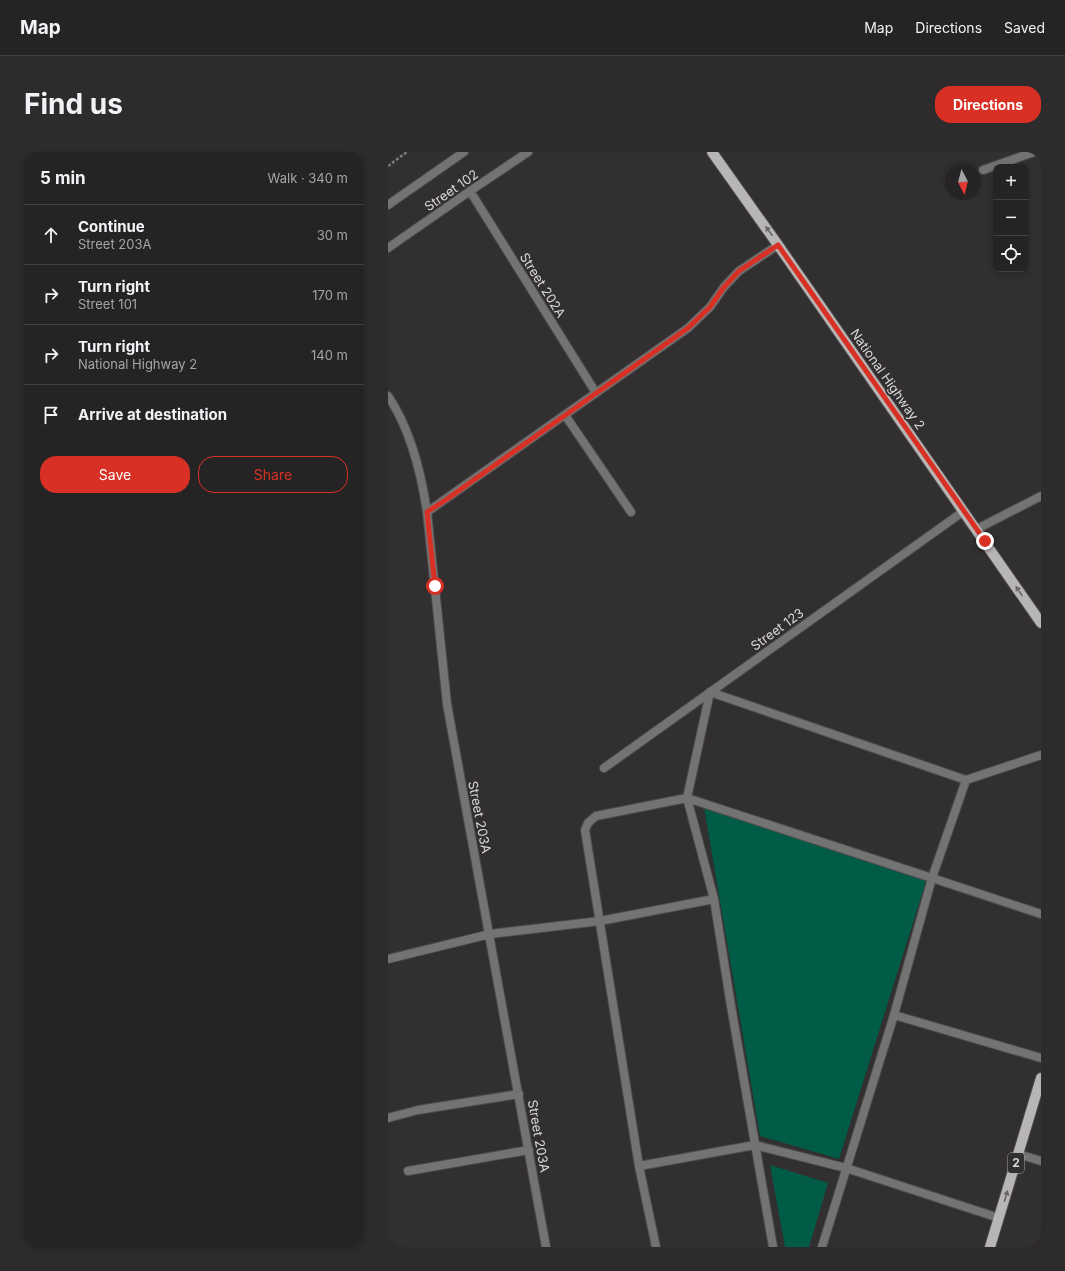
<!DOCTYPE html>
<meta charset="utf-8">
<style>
:root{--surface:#262324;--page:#2e2b2c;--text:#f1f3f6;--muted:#a4a4a6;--line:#424041;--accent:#d93025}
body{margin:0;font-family:Inter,sans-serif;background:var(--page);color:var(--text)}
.controls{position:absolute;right:12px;top:12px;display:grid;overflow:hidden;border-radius:8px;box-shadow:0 2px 6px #0003}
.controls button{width:36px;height:36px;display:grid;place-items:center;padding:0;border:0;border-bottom:1px solid var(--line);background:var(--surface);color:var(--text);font:20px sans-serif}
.compass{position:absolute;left:557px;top:12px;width:36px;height:36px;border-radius:50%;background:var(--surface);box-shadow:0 2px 6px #0003;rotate:173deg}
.stop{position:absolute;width:12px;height:12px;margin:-9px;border:3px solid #d93025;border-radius:50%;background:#fff}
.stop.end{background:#d93025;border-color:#fff;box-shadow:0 1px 4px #0008}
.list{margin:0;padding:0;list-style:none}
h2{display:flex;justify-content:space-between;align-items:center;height:52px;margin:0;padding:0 16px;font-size:17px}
h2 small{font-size:13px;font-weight:400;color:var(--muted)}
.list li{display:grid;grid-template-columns:26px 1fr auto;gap:12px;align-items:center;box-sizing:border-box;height:60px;padding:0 16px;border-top:1px solid var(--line)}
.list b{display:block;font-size:15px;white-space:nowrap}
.list p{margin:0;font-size:13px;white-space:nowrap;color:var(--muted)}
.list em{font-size:13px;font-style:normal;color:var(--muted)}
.actions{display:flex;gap:8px;padding:12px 16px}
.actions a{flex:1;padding:9px 0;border:1px solid var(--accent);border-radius:16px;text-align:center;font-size:14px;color:var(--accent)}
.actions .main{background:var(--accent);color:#fff}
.icon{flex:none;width:22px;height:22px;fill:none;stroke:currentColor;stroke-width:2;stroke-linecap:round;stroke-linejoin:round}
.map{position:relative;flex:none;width:653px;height:1095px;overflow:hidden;border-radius:16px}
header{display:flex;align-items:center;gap:24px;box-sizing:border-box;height:56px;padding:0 20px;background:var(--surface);border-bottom:1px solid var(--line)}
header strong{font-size:19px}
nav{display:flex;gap:22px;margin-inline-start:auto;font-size:14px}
.intro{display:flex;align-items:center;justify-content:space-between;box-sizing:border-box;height:96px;padding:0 24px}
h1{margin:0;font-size:28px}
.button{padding:10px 18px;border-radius:16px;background:var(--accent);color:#fff;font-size:14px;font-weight:700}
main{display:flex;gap:24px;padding:0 24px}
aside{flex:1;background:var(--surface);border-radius:16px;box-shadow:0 2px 6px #0003}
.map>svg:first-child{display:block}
</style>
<header>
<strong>Map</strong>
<nav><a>Map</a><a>Directions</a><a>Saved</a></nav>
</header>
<div class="intro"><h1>Find us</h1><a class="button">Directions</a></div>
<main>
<aside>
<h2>5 min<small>Walk · 340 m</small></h2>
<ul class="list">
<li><svg class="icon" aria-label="ahead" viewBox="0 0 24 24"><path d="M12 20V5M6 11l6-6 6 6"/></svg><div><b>Continue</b><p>Street 203A</p></div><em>30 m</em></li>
<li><svg class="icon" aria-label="right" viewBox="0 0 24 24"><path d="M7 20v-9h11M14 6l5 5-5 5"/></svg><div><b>Turn right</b><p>Street 101</p></div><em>170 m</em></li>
<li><svg class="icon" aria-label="right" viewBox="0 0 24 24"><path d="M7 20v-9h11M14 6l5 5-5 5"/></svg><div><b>Turn right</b><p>National Highway 2</p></div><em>140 m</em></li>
<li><svg class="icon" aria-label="arrive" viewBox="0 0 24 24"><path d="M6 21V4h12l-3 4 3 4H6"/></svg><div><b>Arrive at destination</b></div></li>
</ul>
<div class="actions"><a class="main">Save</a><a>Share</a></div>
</aside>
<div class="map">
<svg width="653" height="1095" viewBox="0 0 653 1095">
<rect width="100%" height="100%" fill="#322f30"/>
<!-- building -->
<path fill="#005c46" d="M316,655L539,726L451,1007L372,984Z
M382,1013L440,1031L421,1095H397Z"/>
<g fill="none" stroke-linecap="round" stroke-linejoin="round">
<defs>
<path id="service" d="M595,18L646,0
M0,53L76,0
M177,263L243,360
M322,540L299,646L326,747L343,854L385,1095
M299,646L544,726L506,863L434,1095
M102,782L212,769L326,747
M20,1019L141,998"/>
<path id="minor" d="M82,39L208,241
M0,96L82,39L140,0
M0,244C23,278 33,320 39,360L59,552L158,1095
M39,360L300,176L322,155L336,135L351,119L390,93
M589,377L653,344
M322,540L578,628L653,603
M216,616L576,359
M578,628L544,726L653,762
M0,807L102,782
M506,863L653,906
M0,966L30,958L131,942
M630,1002L653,1009
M251,1014L367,993L458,1016L611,1066
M268,1095L251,1014L197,678L200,671L208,664L299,646"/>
<path id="primary" d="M324,0L390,93L653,471
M602,1095L653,926"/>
</defs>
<!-- service casing -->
<use href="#service" stroke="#4d4a4b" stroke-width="10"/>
<!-- minor casing -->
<use href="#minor" stroke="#4d4a4b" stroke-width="10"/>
<!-- primary casing -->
<use href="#primary" stroke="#4d4a4b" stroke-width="12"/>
<!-- path -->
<path stroke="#7f7d7d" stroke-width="2.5" stroke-dasharray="3 2" stroke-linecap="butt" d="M0,14L19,0"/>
<!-- service -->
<use href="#service" stroke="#747373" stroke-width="8"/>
<!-- minor -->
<use href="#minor" stroke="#747373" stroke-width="8"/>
<!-- primary -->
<use href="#primary" stroke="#b8b5b5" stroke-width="10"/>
</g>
<!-- one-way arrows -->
<defs><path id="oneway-solid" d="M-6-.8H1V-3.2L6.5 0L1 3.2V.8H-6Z"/></defs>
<g fill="#686565">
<use href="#oneway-solid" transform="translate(381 79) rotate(-126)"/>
<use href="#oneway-solid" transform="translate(631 439) rotate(-124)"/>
<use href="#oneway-solid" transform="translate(618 1044) rotate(-73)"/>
</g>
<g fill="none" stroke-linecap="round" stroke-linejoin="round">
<!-- route -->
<path stroke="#d93025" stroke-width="5" d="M47,434L39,360L59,347L300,176L322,155L336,135L351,119L390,93L597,389"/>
</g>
<g text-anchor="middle" stroke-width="4" stroke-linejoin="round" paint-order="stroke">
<!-- shield labels -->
<rect fill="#322f30" stroke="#a8a5a6" stroke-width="1" x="620" y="1001" width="16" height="20" rx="3"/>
<g font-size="12" font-weight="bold" fill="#dad8d8">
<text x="628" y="1015">2</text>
</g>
<!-- street labels -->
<g font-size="13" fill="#dad8d8" stroke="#322f30">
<text transform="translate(63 38) rotate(-35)" y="5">Street 102</text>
<text transform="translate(155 133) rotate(58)" y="5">Street 202A</text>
<text transform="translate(500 227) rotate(55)" y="5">National Highway 2</text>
<text transform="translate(389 477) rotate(-36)" y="5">Street 123</text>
<text transform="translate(92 665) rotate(79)" y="5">Street 203A</text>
<text transform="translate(151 984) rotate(80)" y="5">Street 203A</text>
</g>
</g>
</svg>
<div class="controls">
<button>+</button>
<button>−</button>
<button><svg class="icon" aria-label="locate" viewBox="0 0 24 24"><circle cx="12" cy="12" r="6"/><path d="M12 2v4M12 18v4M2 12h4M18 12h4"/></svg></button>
</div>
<svg class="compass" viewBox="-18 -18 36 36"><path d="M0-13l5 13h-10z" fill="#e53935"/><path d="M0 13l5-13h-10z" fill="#a4a4a6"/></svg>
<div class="stop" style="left:47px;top:434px"></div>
<div class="stop end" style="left:597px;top:389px"></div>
</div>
</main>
